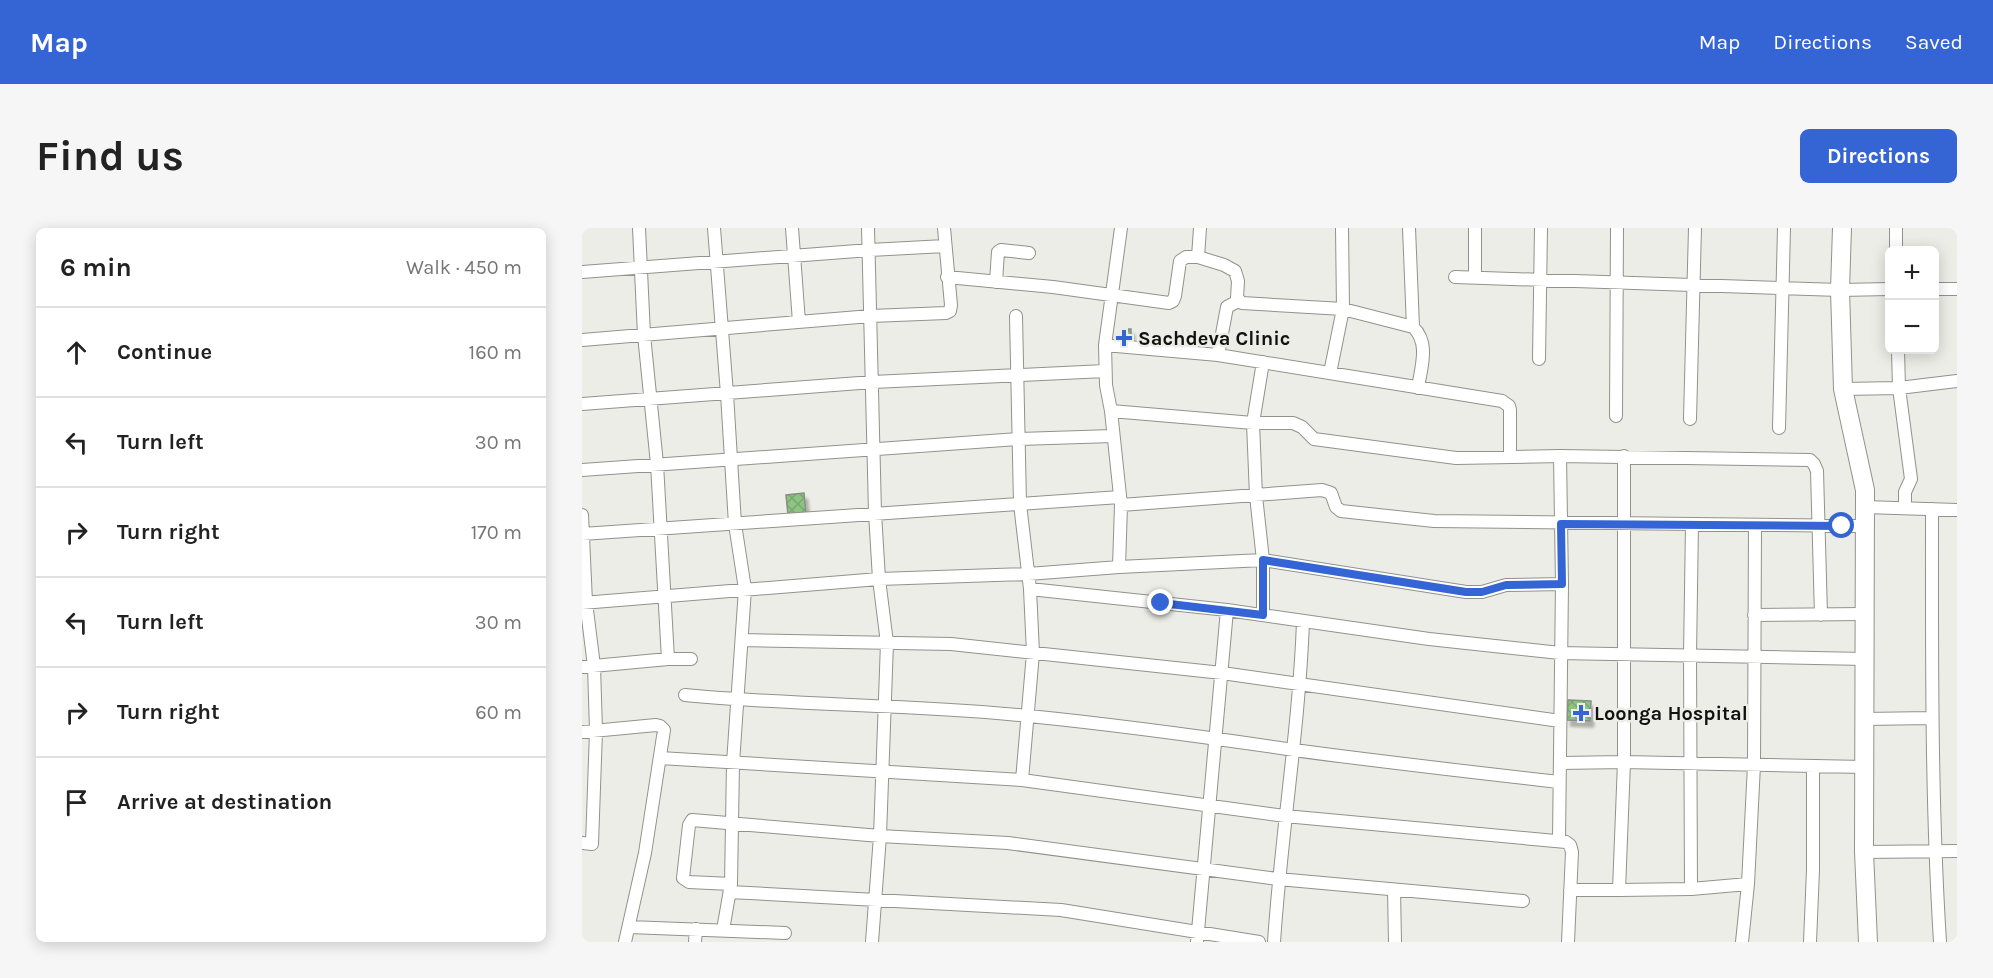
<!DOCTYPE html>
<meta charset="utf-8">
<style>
:root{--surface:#fff;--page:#f6f6f6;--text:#222;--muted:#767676;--line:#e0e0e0;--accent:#3564d4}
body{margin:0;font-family:Karla,sans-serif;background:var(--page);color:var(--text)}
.controls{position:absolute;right:18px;top:18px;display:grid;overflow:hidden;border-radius:9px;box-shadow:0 3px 15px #0003}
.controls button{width:54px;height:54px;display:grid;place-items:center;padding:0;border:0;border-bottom:2px solid var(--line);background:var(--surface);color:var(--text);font:30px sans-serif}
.stop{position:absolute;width:18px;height:18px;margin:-14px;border:4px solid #3564d4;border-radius:50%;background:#fff}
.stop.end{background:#3564d4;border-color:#fff;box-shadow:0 2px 6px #0008}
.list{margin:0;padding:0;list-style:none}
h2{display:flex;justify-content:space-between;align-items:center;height:78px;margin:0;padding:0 24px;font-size:26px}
h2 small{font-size:20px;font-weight:400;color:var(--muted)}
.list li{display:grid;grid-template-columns:39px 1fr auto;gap:18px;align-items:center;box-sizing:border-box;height:90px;padding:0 24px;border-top:2px solid var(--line)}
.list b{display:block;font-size:22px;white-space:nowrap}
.list em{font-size:20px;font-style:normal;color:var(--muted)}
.icon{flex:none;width:33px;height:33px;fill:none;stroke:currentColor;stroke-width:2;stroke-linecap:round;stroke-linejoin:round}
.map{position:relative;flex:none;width:1375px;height:714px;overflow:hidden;border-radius:9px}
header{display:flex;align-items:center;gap:36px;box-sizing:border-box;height:84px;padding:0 30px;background:var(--accent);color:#fff}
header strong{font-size:28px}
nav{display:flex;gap:33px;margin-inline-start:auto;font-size:21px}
.intro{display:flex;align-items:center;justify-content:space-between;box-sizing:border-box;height:144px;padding:0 36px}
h1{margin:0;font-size:42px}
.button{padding:15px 27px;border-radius:9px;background:var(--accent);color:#fff;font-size:21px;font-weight:700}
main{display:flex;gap:36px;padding:0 36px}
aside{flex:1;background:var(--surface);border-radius:9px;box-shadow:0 3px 15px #0003}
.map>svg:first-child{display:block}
</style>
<header>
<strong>Map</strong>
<nav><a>Map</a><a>Directions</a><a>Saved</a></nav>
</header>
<div class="intro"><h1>Find us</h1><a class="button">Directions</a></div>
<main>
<aside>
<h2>6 min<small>Walk · 450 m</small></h2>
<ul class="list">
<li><svg class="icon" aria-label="ahead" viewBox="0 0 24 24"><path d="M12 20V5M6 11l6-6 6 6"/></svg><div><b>Continue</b></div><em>160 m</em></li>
<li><svg class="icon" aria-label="left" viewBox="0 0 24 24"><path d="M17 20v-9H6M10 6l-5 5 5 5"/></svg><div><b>Turn left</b></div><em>30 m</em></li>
<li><svg class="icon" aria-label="right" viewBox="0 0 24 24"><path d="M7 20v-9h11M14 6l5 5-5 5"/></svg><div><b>Turn right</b></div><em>170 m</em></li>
<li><svg class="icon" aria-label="left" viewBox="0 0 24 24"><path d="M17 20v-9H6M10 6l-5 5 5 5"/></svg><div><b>Turn left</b></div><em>30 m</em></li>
<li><svg class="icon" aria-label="right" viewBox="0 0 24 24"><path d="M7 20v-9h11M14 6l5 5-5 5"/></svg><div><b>Turn right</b></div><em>60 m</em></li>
<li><svg class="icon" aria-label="arrive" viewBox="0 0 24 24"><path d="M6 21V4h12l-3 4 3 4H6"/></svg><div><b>Arrive at destination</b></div></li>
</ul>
</aside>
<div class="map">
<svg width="1375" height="714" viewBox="0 0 1375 714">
<defs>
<pattern id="building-cross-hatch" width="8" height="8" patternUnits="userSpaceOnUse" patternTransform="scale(1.5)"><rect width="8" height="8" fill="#8cc582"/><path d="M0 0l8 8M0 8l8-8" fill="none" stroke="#78a86f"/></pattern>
<filter id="shadow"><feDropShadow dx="3.5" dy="6" stdDeviation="1.5" flood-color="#0004"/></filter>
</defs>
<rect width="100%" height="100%" fill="#ecede6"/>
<!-- building -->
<path fill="url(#building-cross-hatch)" stroke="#898d88" stroke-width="1.5" filter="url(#shadow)" d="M539,101H549V116H539Z
M222,265L224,285L206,287L204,267Z
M986,472L1009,473L1008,493L985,492Z"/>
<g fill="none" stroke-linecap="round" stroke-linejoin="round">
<defs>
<path id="minor" d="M57,0L62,107L75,236L86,431
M132,0L145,166L153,296L163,361L151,535L149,656L141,702
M210,0L217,94
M286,0L293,285L297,351L305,415L298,608L290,714
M618,0L616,29L642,37L653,43L656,53L655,70L660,75L761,81L831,99
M827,0L831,99C848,115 839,139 836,160
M1314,22V0
M0,44L288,22L363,18
M365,49L471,59L587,75L591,73L593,68L598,33L604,29H616
M873,49L1258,62L1308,61
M893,49V0
M414,54L416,24L419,22L447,25
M1352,61H1375
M0,112L289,88L364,85L368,83L369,77L362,0
M523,117L636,127L920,173L927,178L928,182V228
M1316,122L1317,160L1329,251L1323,264V280
M636,127L645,79L656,73
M957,131L959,0
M748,145L761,81L760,0
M1261,161L1317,160L1375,153
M0,176L291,154L523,143
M529,183L671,195H711L720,199L732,211L874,230L978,228L1228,232L1232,236L1235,243L1239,387
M1034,188L1035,0
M1108,191L1113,0
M1197,200L1202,0
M1042,228V534L1037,662L1109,661L1166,656
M0,242L437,211L531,208
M539,277L740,262L749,265L754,279L759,283L852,293L1284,298
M1283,279L1375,282
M1350,281C1350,426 1349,570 1358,714
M0,287L4,374L12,438L14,503L10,616L0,615
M0,306L538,269
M537,339L539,277L529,183L524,157L523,117L539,0
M448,361L645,382L847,411L978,425L1283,431
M0,375L297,351L446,346L537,339L681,332L884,364H900L924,357L980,356
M681,387V332L674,268L671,195L681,134
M1172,387L1284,386
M160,412L369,416L640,445L978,493
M0,439L86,431H109
M103,467C217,478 332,476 447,488C536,497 624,509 712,522C800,534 889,544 977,554
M1282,491L1349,490
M0,504L74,497L78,498L82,502L63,625L43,714
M78,530L440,552L451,425L448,361L438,276L434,88
M978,535L1042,534L1282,539
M440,552L703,588L984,614L988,617L990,624L986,714
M977,612L980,356L978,228
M1282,624L1375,623
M149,656L107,654L101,650L107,597L110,592L298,608L426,615L696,651L941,673
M1109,661L1108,427L1110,296
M812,662L813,714
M988,662H1037
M148,664L479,682L677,714
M47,699L203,705
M113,714L114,701
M615,714L645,382
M692,714C699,607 717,501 721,394
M1160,714L1166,656L1172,537L1173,297
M1228,714L1231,642V538"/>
<path id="secondary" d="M1260,0L1258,62L1261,161L1283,262L1282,624L1286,714"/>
</defs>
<!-- minor casing -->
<use href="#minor" stroke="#92928d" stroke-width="14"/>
<!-- secondary casing -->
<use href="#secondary" stroke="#92928d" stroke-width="20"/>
<!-- minor -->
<use href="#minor" stroke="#fff" stroke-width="12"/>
<!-- secondary -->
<use href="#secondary" stroke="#fff" stroke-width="18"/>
</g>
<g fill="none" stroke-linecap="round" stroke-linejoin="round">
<!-- route -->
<path stroke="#3564d4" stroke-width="8" d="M579,375L681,387V332L884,364H900L924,357L980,356L979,296L1260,298"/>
</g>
<!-- markers -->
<g fill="#3564d4" stroke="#ecede6" stroke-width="2">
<path d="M539 101h6v6h6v6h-6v6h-6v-6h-6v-6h6z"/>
<path d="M996 476h6v6h6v6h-6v6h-6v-6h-6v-6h6z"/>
</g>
<g text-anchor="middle" stroke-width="5" stroke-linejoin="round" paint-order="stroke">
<!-- poi labels -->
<g font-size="20" font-weight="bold" fill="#11120f" stroke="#ecede6" text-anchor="start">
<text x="556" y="117">Sachdeva Clinic</text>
<text x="1012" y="492">Loonga Hospital</text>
</g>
</g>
</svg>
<div class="controls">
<button>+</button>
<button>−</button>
</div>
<div class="stop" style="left:1260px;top:298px"></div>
<div class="stop end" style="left:579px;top:375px"></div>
</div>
</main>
